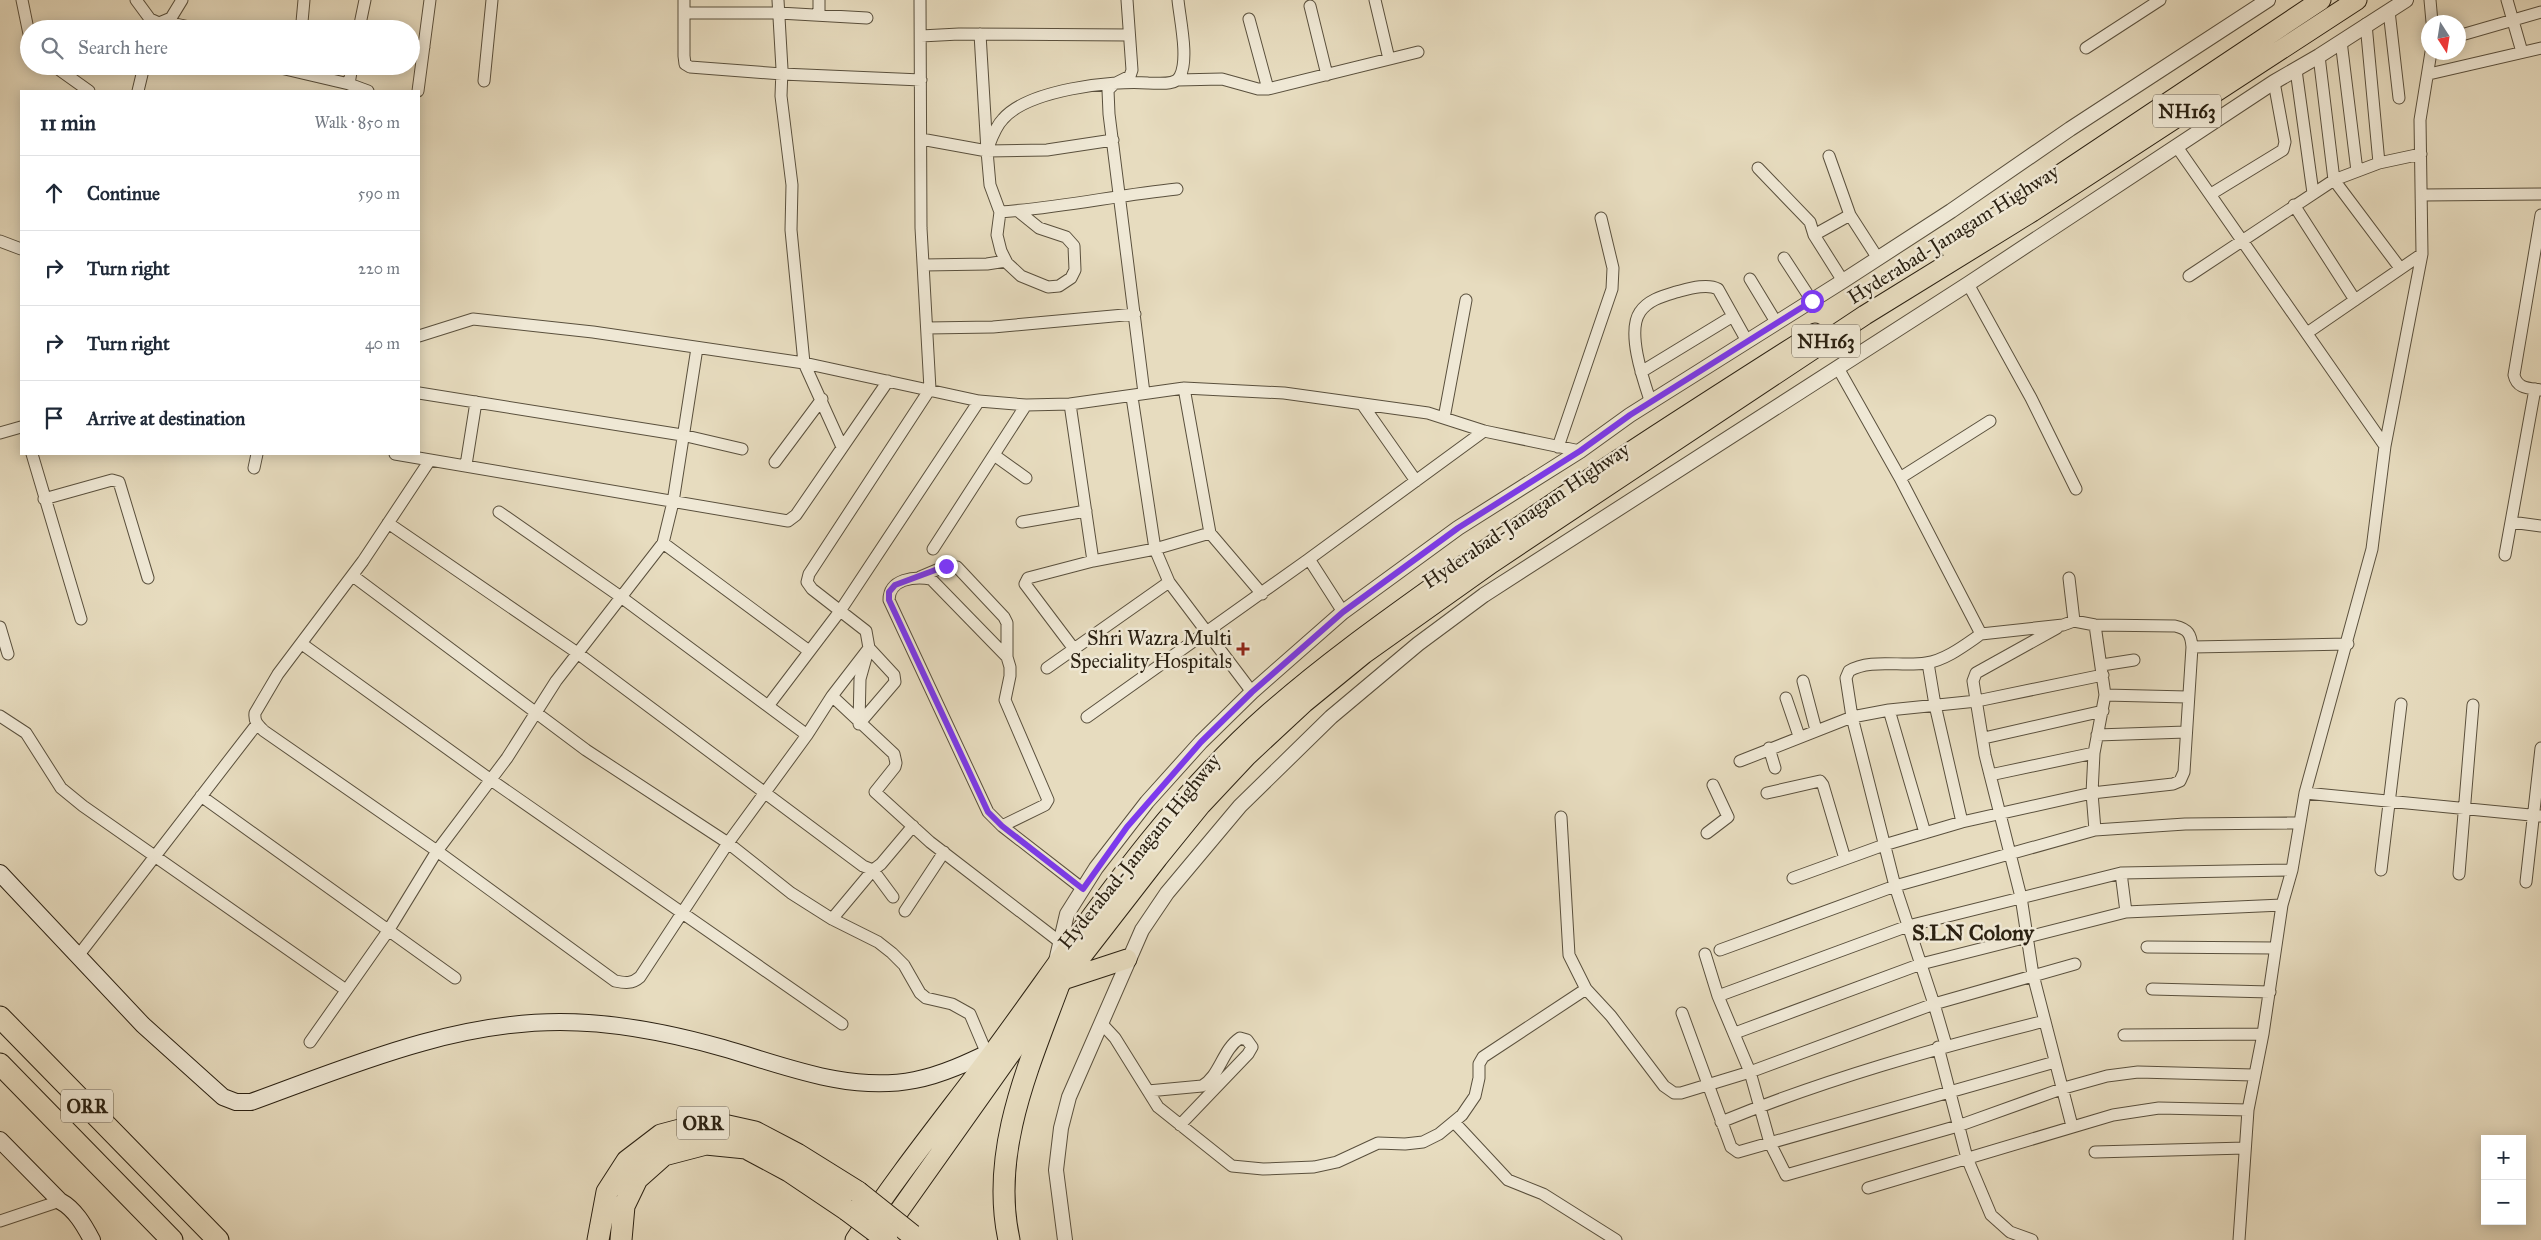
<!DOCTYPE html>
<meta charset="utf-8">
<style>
:root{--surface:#fff;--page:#f6f6f7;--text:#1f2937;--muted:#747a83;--line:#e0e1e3}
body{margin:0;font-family:"IM FELL Great Primer",serif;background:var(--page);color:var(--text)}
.controls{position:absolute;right:15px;bottom:15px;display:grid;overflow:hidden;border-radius:0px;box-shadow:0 2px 12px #0003}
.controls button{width:45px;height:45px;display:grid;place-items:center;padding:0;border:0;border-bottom:1px solid var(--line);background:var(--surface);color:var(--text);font:25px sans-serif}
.compass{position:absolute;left:2421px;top:15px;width:45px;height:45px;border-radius:50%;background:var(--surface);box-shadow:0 2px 12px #0003;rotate:168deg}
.stop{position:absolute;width:15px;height:15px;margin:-11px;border:4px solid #7c3aed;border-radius:50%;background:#fff}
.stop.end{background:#7c3aed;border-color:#fff;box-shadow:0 1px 5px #0008}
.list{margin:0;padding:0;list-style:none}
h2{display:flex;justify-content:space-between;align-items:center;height:65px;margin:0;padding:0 20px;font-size:21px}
h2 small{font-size:16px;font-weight:400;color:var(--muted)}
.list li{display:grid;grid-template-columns:32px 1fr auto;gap:15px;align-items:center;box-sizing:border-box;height:75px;padding:0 20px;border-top:1px solid var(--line)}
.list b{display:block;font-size:19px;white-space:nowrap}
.list em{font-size:16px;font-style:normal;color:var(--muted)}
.icon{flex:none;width:28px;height:28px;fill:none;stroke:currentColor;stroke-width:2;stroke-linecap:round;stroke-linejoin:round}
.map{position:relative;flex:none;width:2541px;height:1240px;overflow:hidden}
.search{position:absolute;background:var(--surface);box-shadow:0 2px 12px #0003;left:20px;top:20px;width:400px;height:55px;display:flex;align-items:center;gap:12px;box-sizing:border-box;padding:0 18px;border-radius:28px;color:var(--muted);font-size:19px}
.panel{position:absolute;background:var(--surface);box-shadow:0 2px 12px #0003;left:20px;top:90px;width:400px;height:365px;border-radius:0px}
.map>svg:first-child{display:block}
</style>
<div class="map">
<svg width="2541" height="1240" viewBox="0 0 2541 1240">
<rect width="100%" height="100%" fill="#e7dcbf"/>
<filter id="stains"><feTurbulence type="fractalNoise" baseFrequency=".004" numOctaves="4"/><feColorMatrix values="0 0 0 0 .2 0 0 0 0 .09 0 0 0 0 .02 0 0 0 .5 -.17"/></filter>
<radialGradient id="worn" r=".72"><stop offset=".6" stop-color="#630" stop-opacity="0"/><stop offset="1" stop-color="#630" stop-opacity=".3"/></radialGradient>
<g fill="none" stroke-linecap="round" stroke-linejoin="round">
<defs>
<path id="minor" d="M22,0L29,34
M136,0L150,19L159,23L171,18L182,0
M684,0V56L685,64L690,67L782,74L921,80
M778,0L782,69L781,96L792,185L791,230L804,363L842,447
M920,0L921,228L930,389L809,574L807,582L812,589L866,631L869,648L832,696L894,754L896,763L895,767L875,792L930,842L1060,942
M1127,0L1132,70L1130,76L1114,84L1108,90L1109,114L1144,393
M1375,0L1389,59
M2430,0L2432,22
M2507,0L2522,52
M1310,6L1327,75
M2389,11L2399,98
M684,13H779L867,18
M819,15V0
M1249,19L1268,89
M166,22L199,29
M2366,24L2379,163
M298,29L302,22L304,0
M359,29L365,0
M980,34L987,151L990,185L1000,212L997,235L1001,251L1007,263L1021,276L1048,287L1059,286L1071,278L1075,270L1074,246L1066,237L1039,228L1018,211
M921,36L959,34L1129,35
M2458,36L2541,12
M2341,41L2357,171
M411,45L424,47
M2086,48L2160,0
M2319,56L2334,180L2400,268
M54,66L89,91
M272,66L349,84L368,91
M2296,70L2313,193
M2429,74L2541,48
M1178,80L1222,79L1258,89H1268L1418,52
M484,81L492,0
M349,84L352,66
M138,91L144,66
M418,91L430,0
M921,139L987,151L1047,150L1113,140
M2177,147L2385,446
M987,150C991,140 995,127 1003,119C1028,90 1111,80 1148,83C1158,83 1176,86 1180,76C1189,59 1180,20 1178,0
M1829,156L1850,215L1877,257
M1758,168L1810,222L1814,235L1843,281
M2211,194L2283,150L2285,142L2274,82
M2423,195L2541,194
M2294,205L2355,300
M1000,212C1059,208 1118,195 1177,189
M2541,215L2514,375C2517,389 2529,388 2541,390
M1814,235L1850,215
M0,241L21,249
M1784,258L1812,301
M924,265L987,264L1006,261
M2189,276L2334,180L2379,163L2421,154
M1750,279L1776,322
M1968,284L2031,398L2076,489
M927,328L993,327L1135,314
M2307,333L2422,254
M419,336L473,319L593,332L804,363L979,401L1026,405L1070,404L1184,388L1284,393L1428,413L1484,431L1580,451
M1641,372L1733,316
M419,393L682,435L742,449
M1132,397L1155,549L1169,582L1252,692
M1651,403C1644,382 1626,332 1640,312C1648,300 1663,296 1676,292C1688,289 1707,283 1718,289L1747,341
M1070,404L1093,561L1155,549L1210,533L1184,388
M1362,404L1416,481
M1444,418L1466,300
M0,433L21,427
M1558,447L1612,289L1613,268L1601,218
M32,454L81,619
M395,454L788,521L796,515L888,381
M994,455L1026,478
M430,460L363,561L278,674L255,713C254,722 258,725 264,731L437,851L615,981C625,983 632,984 640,977L728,843L807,735L832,696
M775,462L822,399
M466,465L476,402
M254,468L257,454
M1900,478L1990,421
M44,499L112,480L119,482L148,578
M499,512L621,597L807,735
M1022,522L1086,511
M2511,522L2541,526
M388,523L576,652L863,866L873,870L881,864L913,826
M1210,533L1262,594
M663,543L809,651
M933,549L1026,405
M2505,555L2535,389
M353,576L586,750L728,843L791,893L832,919L878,942L892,953L904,965L920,993L926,998L952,1004L970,1014L987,1054
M920,577L946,566L957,567L1004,617L1007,623V657
M2069,578L2074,621
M1343,612L1309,559L1484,431
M2095,625L2105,695L2094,753L2092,793L2095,830
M0,627L8,654
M2057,628L1976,673L1973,681L1985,755L2021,897L2033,975L2072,1126
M302,644L491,780L842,1024
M2192,647L2348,644
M1074,649L1025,584L1028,578L1093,561
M1928,663L1935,705L1962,822
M2102,665L2134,660
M1047,668L1169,582
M1803,681L1816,730
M2105,695L2187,697
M1786,698L1799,736
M768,706L840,611L979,401
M1889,710L1925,833
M0,716L26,733L61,788L83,806L346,990
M1087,717L1309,559
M859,724L895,682L894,675L869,648
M859,724L860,679L867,654
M2097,735L2186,732
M1984,738L2103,711
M1769,748L1775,768
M1740,761L1852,717L1889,710L1977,701L2103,675
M1990,775L2094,753
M1767,793L1820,781L1823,785L1845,859
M2305,793L2541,816
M201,796L455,978
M1561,817L1569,955L1586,989L1611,1016L1664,1086L1674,1093H1681L1750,1072L1934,1004L2075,964
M1002,826L1045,805L1048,800L1005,700L1010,676V667L1007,657L931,579C914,576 889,579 889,600L988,812L1002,826L1083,889
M1707,833L1728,817L1713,785
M2381,870L2401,704
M2121,873L2126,912
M2459,874L2473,705
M1793,878L1884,845L1962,822L2092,793L2173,784L2180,781L2184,772L2192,647C2191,634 2188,629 2175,626L2095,625L2074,621L2063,625L1981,634L1900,478L1838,368
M2526,882L2541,748
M905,911L944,852
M832,919L873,870L893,897
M2147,947L2274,948
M1720,950L1895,886L2095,830L2185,824L2300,823
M1705,954L1718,996L1750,1072L1770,1143L1786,1175L1958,1126L2064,1088L2107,1076L2138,1072L2253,1075
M78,956L257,724
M2152,989L2270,992
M1718,996L1908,926L2121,873L2292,870
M1682,1013L1731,1147L1738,1152L2055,1062
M1102,1024L1115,1038L1158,1107L1232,1166L1263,1169L1314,1167L1337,1162L1378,1143L1405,1144L1423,1142L1439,1134L1462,1115L1475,1096L1479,1078V1064L1483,1057L1586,989
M1735,1033L1921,964L2126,912L2282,905
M2124,1035L2263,1034
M310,1042L388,931L437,851L507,758L556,681L663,543L673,502L697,348
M1946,1045L1934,1004L1895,886L1852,717L1846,678L1849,671C1870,658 1902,667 1926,663C1946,660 1965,645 1981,634
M1938,1047L1967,1158L1991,1215L2010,1232L2032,1240
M1148,1091L1202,1086C1220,1076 1222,1050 1240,1038L1247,1040L1252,1047L1248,1054L1180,1125
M1454,1122L1508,1180L1543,1194L1616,1240
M1721,1122C1826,1079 1936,1048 2045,1021
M2095,1152L2245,1148
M1868,1188L2113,1115L2159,1108L2248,1110
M0,1221L60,1201
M2239,1240L2248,1110L2263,1034L2282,905L2292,870L2305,793L2372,549L2385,446L2422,254L2420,120L2431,52"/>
<path id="tertiary" d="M1056,961L1067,914L1096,868L1147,802L1201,742L1252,692L1343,612L1458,528L1580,451L1630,415L1843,281L1951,211L2070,129L2268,0
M1065,1240L1056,1170L1061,1128L1069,1097L1142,930L1167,893L1240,806L1331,717L1418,644L1484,595L1968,284L2274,82L2319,56L2406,0"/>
<path id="secondary" d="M0,873L143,1025L223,1097L236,1102H251C350,1066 452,1022 560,1022C615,1022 670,1033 723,1048C786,1066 849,1093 915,1080C942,1075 969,1062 994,1050
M0,1140L60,1201C75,1209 84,1225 92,1240"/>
<path id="trunk" d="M1950,248L2321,0
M1066,979L1127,959
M885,1231L1058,987L1158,858L1201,805L1247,756L1304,703L1364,654L1492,563L1624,475L1865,315L2032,212L2357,0
M855,1240C898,1174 947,1114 994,1051C1080,934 1160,809 1269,713C1321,667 1378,626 1434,586C1558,497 1686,415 1815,333"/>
<path id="motorway" d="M0,1017L218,1240
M0,1064L172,1240
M598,1240L607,1192L627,1161L661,1135L710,1122L755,1132L797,1154L858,1192
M621,1240L624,1206L637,1179L664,1155L706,1144L746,1148L789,1171L847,1210
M1009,1240C990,1152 1028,1068 1058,987"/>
</defs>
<!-- minor casing -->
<use href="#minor" stroke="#5a503d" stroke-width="13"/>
<!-- tertiary casing -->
<use href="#tertiary" stroke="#5a503d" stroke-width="16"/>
<!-- secondary casing -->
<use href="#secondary" stroke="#2b2112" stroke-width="18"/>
<!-- trunk casing -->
<use href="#trunk" stroke="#2b2112" stroke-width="21"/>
<!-- motorway casing -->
<use href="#motorway" stroke="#2b2112" stroke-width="23"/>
<!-- minor -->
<use href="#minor" stroke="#efe8d5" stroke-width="11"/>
<!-- tertiary -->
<use href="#tertiary" stroke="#efe8d5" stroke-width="14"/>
<!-- secondary -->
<use href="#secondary" stroke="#efe8d5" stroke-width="16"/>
<!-- trunk -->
<use href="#trunk" stroke="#e7dcbf" stroke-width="19"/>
<!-- motorway -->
<use href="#motorway" stroke="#e7dcbf" stroke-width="21"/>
<defs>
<path id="motorway-bridge" d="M858,1192L912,1235
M847,1210L887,1240"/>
</defs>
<!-- motorway-bridge casing -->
<use href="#motorway-bridge" stroke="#2b2112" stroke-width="23" stroke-linecap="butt"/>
<!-- motorway-bridge -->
<use href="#motorway-bridge" stroke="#e7dcbf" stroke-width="21"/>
</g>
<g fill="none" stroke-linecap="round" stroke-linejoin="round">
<!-- route -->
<path stroke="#7c3aed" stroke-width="6" d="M946,566L895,585L889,592V600L988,812L1002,826L1083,889L1127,827L1201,742L1252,692L1343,612L1458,528L1580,451L1630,415L1812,301"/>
</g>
<!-- markers -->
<path fill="#8f2418" stroke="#efe8d5" stroke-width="2" d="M1240.5 641.5h5v5h5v5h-5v5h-5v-5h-5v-5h5z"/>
<g text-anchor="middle" stroke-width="5" stroke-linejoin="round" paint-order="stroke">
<!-- shield labels -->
<g fill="#efe8d5" stroke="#665d4c" stroke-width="1">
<rect x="2153" y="94.5" width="68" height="33" rx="4"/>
<rect x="1792" y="324.5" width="68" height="33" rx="4"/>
<rect x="61" y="1089.5" width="52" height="33" rx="4"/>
<rect x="677" y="1106.5" width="52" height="33" rx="4"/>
</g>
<g font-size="19" font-weight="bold" fill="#2b2112">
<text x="2187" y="118">NH163</text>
<text x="1826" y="348">NH163</text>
<text x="87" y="1113">ORR</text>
<text x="703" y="1130">ORR</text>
</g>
<!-- street labels -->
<g font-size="20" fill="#2b2112" stroke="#efe8d5">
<text transform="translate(1953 234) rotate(-32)" y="7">Hyderabad-Janagam Highway</text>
<text transform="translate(1526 515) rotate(-34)" y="7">Hyderabad-Janagam Highway</text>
<text transform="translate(1139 851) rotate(-51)" y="7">Hyderabad-Janagam Highway</text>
</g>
<!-- poi labels -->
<g font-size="20" fill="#2b2112" stroke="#efe8d5" text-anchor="end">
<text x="1232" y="645">Shri Wazra Multi<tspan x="1232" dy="23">Speciality Hospitals</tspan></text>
</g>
<!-- quarter labels -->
<g font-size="22" font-weight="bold" fill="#2b2112" stroke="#efe8d5">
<text x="1973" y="940">S.LN Colony</text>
</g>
</g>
<rect width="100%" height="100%" filter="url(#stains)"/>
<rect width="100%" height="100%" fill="url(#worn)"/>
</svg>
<div class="controls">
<button>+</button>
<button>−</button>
</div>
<svg class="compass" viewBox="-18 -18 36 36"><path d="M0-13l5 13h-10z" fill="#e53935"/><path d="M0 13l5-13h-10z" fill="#747a83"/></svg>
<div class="stop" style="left:1812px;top:301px"></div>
<div class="stop end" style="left:946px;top:566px"></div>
<div class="search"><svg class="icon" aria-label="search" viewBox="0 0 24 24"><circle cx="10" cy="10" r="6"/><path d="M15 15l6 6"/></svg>Search here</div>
<section class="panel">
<h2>11 min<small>Walk · 850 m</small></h2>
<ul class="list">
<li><svg class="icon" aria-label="ahead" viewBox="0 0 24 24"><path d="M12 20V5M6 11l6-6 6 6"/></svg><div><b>Continue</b></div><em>590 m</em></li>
<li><svg class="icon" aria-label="right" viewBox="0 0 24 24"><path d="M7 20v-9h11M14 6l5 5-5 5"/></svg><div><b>Turn right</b></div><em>220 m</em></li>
<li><svg class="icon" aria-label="right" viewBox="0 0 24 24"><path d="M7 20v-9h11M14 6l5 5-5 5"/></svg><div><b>Turn right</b></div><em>40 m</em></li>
<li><svg class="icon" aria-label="arrive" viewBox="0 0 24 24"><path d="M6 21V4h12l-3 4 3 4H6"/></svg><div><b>Arrive at destination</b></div></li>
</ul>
</section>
</div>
